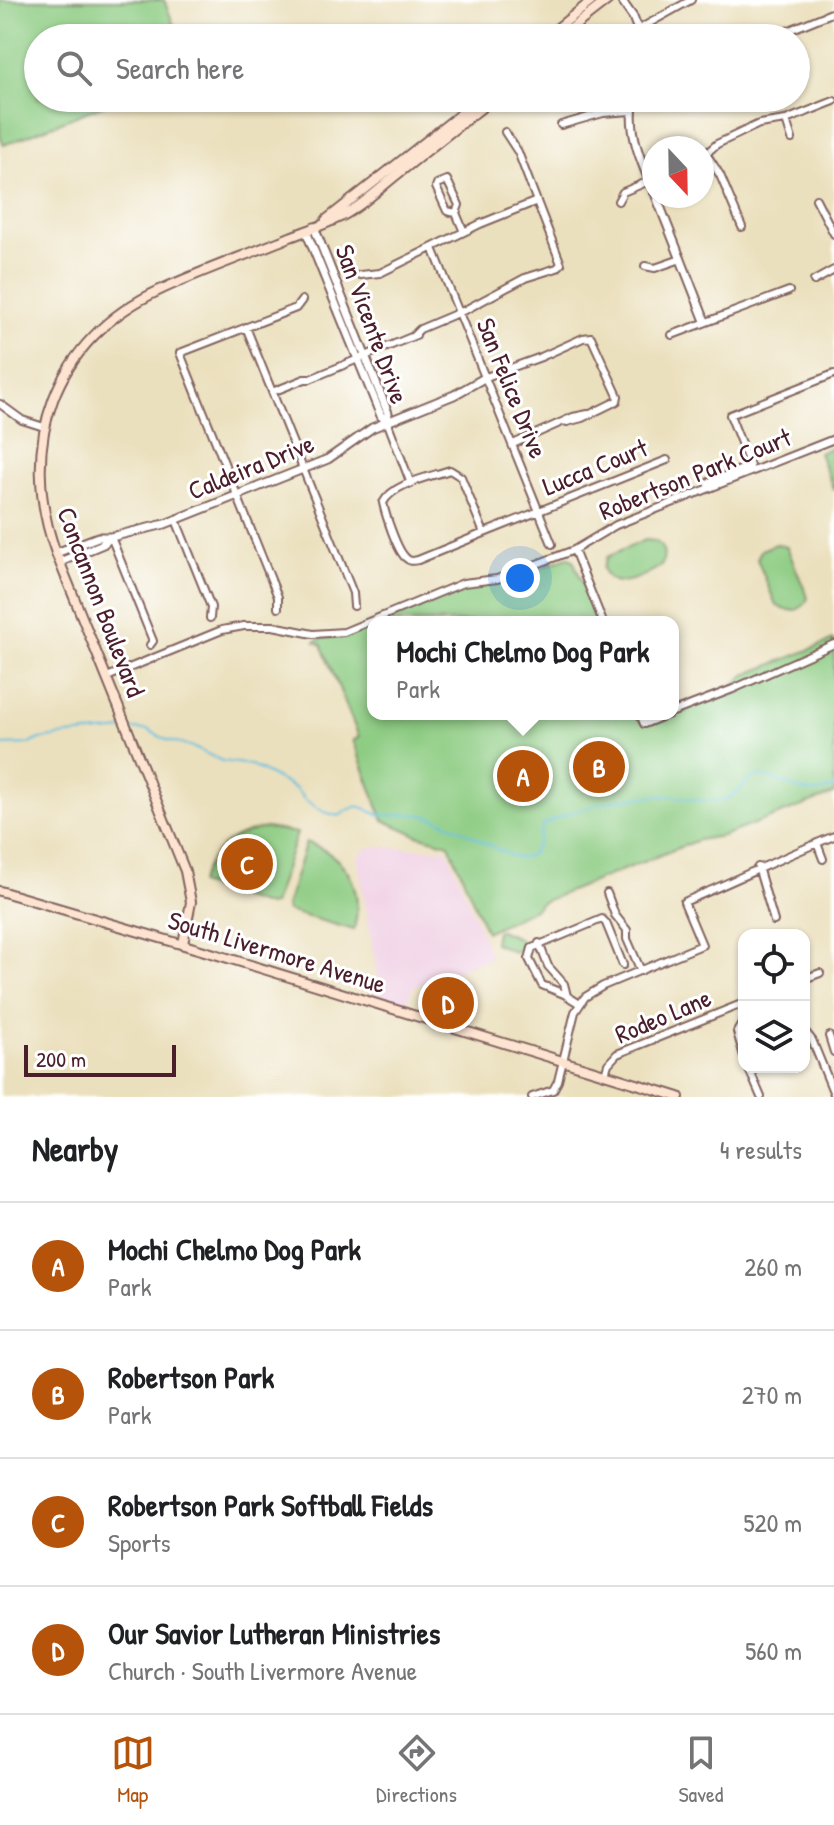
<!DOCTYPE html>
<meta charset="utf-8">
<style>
:root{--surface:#fff;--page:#f6f6f6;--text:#202124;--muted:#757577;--line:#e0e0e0;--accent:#b45309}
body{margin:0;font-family:"Patrick Hand",sans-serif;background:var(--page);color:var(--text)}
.controls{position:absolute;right:24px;bottom:24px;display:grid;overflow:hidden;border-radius:16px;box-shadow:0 2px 6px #0004}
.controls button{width:72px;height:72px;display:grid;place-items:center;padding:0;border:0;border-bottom:2px solid var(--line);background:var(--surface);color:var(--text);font:40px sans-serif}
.compass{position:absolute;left:642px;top:136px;width:72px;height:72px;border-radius:50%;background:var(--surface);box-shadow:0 2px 6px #0004;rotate:158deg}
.scale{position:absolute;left:24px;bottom:20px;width:152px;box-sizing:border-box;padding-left:8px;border:4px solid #4a1f2b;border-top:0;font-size:22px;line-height:28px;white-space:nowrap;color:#4a1f2b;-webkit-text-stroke:6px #fff;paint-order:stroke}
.you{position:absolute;left:520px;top:578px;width:28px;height:28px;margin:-20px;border:6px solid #fff;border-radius:50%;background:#1a73e8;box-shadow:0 0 0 12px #1a73e833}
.badge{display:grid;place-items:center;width:52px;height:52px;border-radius:50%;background:var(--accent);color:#fff;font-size:26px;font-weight:700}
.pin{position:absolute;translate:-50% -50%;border:4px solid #fff;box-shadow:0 2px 8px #0006}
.popup{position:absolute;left:367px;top:616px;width:312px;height:104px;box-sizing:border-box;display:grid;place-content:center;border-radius:16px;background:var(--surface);filter:drop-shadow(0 2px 6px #0005);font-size:26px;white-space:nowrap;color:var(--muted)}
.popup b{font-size:30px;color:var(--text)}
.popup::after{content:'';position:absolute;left:50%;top:100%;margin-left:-16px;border:16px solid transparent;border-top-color:var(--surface)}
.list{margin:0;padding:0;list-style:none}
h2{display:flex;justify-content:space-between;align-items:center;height:104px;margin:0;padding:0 32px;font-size:34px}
h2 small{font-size:26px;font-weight:400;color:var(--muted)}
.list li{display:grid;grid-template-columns:52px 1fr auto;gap:24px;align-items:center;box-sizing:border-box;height:128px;padding:0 32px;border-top:2px solid var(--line)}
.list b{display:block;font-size:30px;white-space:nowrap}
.list p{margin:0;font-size:26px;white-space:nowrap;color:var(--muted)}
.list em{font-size:26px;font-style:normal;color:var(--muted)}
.icon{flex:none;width:44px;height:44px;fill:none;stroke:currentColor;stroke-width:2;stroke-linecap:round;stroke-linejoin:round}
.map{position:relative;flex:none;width:834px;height:1097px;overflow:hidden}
.search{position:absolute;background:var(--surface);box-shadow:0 2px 6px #0004;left:24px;right:24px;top:24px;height:88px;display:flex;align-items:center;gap:20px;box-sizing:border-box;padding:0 28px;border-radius:44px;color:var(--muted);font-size:30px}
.sheet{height:616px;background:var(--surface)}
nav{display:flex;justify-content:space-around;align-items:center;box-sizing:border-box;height:112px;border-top:2px solid var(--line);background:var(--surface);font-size:22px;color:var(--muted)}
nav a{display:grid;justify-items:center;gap:4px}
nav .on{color:var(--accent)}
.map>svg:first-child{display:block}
</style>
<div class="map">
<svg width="834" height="1097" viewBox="0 0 834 1097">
<rect width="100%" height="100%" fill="#fff"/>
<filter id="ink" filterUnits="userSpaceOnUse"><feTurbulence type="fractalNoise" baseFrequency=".0125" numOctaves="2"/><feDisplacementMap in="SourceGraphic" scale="16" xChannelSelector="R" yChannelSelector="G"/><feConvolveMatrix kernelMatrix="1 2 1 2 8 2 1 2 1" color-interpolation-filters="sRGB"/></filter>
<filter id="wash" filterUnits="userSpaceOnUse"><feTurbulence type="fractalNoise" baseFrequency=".006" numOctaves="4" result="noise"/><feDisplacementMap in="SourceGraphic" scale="32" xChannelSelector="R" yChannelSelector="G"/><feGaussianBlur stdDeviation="1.8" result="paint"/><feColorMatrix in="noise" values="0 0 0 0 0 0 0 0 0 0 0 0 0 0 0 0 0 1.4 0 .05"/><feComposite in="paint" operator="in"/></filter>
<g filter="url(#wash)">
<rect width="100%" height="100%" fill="#ebe0bd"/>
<!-- built -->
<path fill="#f0d0e4" d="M369,847L447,849L491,957L413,987L407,1002L371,992L377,976L357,856Z"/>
<!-- green -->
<path fill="#8ecc83" stroke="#6c7657" stroke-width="2" d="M0,0H164L179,38H38V98H121L4,145L0,135Z
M834,446V491L819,453Z
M645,540L655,541C664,547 666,556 661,566C645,576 610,595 603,568L607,557Z
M776,544L787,547L808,598C802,613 788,613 776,605L757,559L761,550Z
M567,557L573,560L599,622H377L470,586L504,583Z
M373,624V714H636L640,722L660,714H673V709L735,684L745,675L834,640V794L722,836L698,840L542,902L534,909L486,932L449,844L417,835L383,820L353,740L359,737L321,644L315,642L319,639L345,635Z
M266,828L297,833L273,905L268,906L199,884C212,849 229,834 266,828Z
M306,842C348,857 364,886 354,930L287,911L286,906Z
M500,930L520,939L522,942L518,950L514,952L494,943L496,931Z"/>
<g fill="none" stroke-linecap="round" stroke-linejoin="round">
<!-- stream -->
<path stroke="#62bee0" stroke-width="2" d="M131,729L148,730L167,740L190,746L222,761L251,765L296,789L304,799L324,812L339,816C367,796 360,813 384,815C399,817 412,811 427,816C460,825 486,847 518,858C539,858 536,841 543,825C579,806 629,794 670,796C687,797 709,804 726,799C737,795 745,783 755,776C785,776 801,803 834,787
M0,745L30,744L40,739L67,735L125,730"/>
</g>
</g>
<g filter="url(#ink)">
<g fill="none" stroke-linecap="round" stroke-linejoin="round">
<defs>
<path id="minor" d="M639,29L691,0
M770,38L834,12
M786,120L792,139
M561,125L603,113L631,111
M707,155L720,175L742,227
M702,157L717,144L759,124L786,120L834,101
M447,180L459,205L456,213L447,211L436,187L437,184Z
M816,199L834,234
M618,201L623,192L654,179
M456,213L464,232
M433,248L552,544
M645,266L655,268L681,259
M360,275L380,273L480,224L537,201
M814,281L834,270
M246,327L353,593L354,606
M672,335L789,291
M413,336L420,329L465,310L525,278L557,268L561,264L518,152L505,132
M486,377L541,357L583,338L591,337L618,396L617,401L582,418L567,422
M304,379H310L416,335
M272,392L305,379
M0,404L22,420L44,427
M387,421L411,484
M513,444L573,417L588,414
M707,483L750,466L730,415L834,374
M176,520L211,607L210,618
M484,533L418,560C413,561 410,562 406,558C397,551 385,513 383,503C393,483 430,477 450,470L461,477L484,533L667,460
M111,537L153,641L150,645
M574,550L603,622
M278,608V597L180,353L296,308L302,300
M107,677L222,630L244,626H273L313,634L344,632L463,583L497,579L574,550L616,525L834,439
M673,712L733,689L834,644
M640,714L644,724L669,714
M817,843L823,859
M758,867L774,921
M607,893L615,915L627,930V939L641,971
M539,943L548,966L564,984L567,996
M804,979L820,973
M580,1004L564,994L542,985L529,959L532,948L602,919L606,923L623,965
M744,1020L737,1032L744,1056
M804,1030L812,1040L834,1094
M829,1036L834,1052
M748,1067L761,1097
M605,1074L608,1064L617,1054L744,1003
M532,1097L553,1090L558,1081L575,1012L585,997L603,986L702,945L684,902C734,881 783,857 834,836"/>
<path id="tertiary" d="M621,0L633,17L641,38
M634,98C627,131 641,162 654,192
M656,196L705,321
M314,227L388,413L387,421
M306,231L381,416L387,421
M56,553L98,537H111L165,524L303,469L328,459L372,428L454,395L486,377
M60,562L103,544L111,537"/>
<path id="secondary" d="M545,38L593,0
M559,38L608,0
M326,220L481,98
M0,891L218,955L679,1097
M183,944L191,902L185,871L56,553C17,445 53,339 160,290C203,270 247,255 290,237C308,230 328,224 346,214C365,203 381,187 399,173C430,148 462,123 494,98"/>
</defs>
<!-- minor casing -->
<use href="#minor" stroke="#82635e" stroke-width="10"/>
<!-- tertiary casing -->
<use href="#tertiary" stroke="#82635e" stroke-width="11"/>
<!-- secondary casing -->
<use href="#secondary" stroke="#82635e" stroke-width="12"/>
<!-- minor -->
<use href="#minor" stroke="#fff" stroke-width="6"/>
<!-- tertiary -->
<use href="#tertiary" stroke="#fff" stroke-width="7"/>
<!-- secondary -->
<use href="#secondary" stroke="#fde4d1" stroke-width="8"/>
</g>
</g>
<g text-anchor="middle" stroke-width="6" stroke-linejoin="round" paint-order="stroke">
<!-- street labels -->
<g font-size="26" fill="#4a1f2b" stroke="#fff">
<text transform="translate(372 324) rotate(70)" y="9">San Vicente Drive</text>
<text transform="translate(512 388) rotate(68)" y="9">San Felice Drive</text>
<text transform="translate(251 467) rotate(-22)" y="9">Caldeira Drive</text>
<text transform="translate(595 467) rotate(-22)" y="9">Lucca Court</text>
<text transform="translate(695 474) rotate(-22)" y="9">Robertson Park Court</text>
<text transform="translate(101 602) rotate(69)" y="9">Concannon Boulevard</text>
<text transform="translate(277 952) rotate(17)" y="9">South Livermore Avenue</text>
<text transform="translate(663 1016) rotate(-23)" y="9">Rodeo Lane</text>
</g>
</g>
</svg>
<div class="controls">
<button><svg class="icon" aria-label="locate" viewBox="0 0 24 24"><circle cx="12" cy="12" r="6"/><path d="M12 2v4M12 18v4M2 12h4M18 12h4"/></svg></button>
<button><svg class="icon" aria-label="layers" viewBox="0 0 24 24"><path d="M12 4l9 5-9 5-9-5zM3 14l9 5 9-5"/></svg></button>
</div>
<svg class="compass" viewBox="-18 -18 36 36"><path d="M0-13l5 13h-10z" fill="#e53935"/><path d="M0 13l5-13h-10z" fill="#757577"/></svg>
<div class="scale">200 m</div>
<div class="you"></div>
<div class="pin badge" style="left:523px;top:776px">A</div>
<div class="popup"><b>Mochi Chelmo Dog Park</b>Park</div>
<div class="pin badge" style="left:599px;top:767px">B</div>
<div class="pin badge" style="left:247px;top:864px">C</div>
<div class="pin badge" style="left:448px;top:1003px">D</div>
<div class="search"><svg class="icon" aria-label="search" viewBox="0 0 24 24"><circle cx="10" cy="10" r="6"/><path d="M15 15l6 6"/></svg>Search here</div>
</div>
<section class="sheet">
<h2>Nearby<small>4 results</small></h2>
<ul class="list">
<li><span class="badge">A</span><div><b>Mochi Chelmo Dog Park</b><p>Park</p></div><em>260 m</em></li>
<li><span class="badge">B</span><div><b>Robertson Park</b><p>Park</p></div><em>270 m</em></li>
<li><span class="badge">C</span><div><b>Robertson Park Softball Fields</b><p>Sports</p></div><em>520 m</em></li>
<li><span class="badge">D</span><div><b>Our Savior Lutheran Ministries</b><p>Church · South Livermore Avenue</p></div><em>560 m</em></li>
</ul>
</section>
<nav>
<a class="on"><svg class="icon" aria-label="map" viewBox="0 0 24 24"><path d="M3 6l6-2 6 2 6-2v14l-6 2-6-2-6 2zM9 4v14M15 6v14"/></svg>Map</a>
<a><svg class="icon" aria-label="directions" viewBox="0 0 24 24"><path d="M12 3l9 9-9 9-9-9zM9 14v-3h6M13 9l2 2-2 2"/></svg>Directions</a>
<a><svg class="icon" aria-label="saved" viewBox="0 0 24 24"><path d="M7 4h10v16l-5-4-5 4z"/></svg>Saved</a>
</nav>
